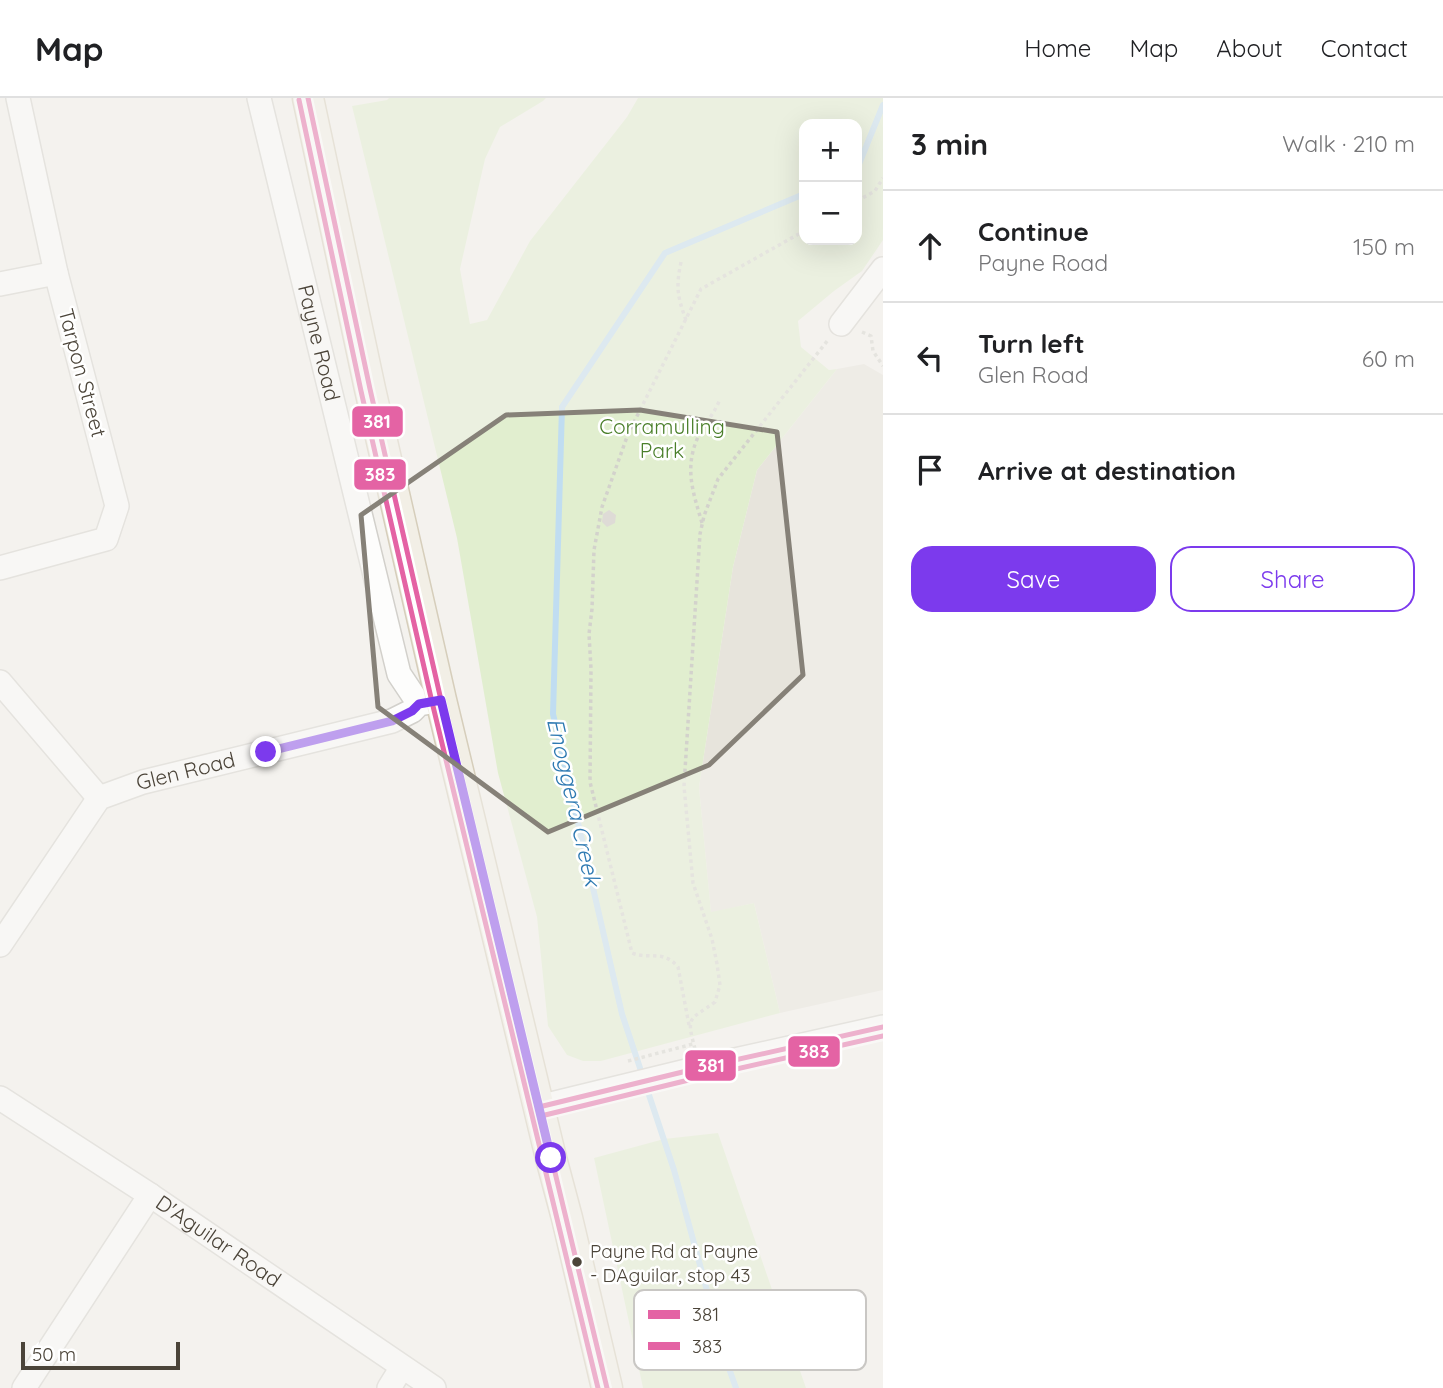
<!DOCTYPE html>
<meta charset="utf-8">
<style>
:root{--surface:#fff;--page:#f6f6f6;--text:#202124;--muted:#757577;--line:#e0e0e0;--accent:#7c3aed}
body{margin:0;font-family:Quicksand,sans-serif;background:var(--page);color:var(--text)}
.controls{position:absolute;right:21px;top:21px;display:grid;overflow:hidden;border-radius:14px;box-shadow:0 7px 28px #0002}
.controls button{width:63px;height:63px;display:grid;place-items:center;padding:0;border:0;border-bottom:2px solid var(--line);background:var(--surface);color:var(--text);font:35px sans-serif}
.scale{position:absolute;left:21px;bottom:18px;width:159px;box-sizing:border-box;padding-left:7px;border:4px solid #4b4439;border-top:0;font-size:19px;line-height:24px;white-space:nowrap;color:#4b4439;-webkit-text-stroke:5px #fff;paint-order:stroke}
.stop{position:absolute;width:21px;height:21px;margin:-16px;border:5px solid #7c3aed;border-radius:50%;background:#fff}
.stop.end{background:#7c3aed;border-color:#fff;box-shadow:0 2px 7px #0008}
.list{margin:0;padding:0;list-style:none}
h2{display:flex;justify-content:space-between;align-items:center;height:91px;margin:0;padding:0 28px;font-size:30px}
h2 small{font-size:23px;font-weight:400;color:var(--muted)}
.list li{display:grid;grid-template-columns:46px 1fr auto;gap:21px;align-items:center;box-sizing:border-box;height:112px;padding:0 28px;border-top:2px solid var(--line)}
.list b{display:block;font-size:26px;white-space:nowrap}
.list p{margin:0;font-size:23px;white-space:nowrap;color:var(--muted)}
.list em{font-size:23px;font-style:normal;color:var(--muted)}
.actions{display:flex;gap:14px;padding:21px 28px}
.actions a{flex:1;padding:16px 0;border:2px solid var(--accent);border-radius:21px;text-align:center;font-size:24px;color:var(--accent)}
.actions .main{background:var(--accent);color:#fff}
.icon{flex:none;width:38px;height:38px;fill:none;stroke:currentColor;stroke-width:2;stroke-linecap:round;stroke-linejoin:round}
.map{position:relative;flex:none;width:883px;height:1290px;overflow:hidden}
header{display:flex;align-items:center;gap:42px;box-sizing:border-box;height:98px;padding:0 35px;background:var(--surface);border-bottom:2px solid var(--line)}
header strong{font-size:33px}
nav{display:flex;gap:38px;margin-inline-start:auto;font-size:24px}
main{display:flex}
aside{flex:1;background:var(--surface)}
.map>svg:first-child{display:block}
</style>
<header>
<strong>Map</strong>
<nav><a>Home</a><a>Map</a><a>About</a><a>Contact</a></nav>
</header>
<main>
<div class="map">
<svg width="883" height="1290" viewBox="0 0 883 1290">
<rect width="100%" height="100%" fill="#f4f2ee"/>
<!-- residential -->
<path fill="#e7e4dc" d="M864,266L883,277V892L780,915L754,805L711,815L699,689L733,469L757,372L837,271Z"/>
<!-- green -->
<path fill="#e1eecf" fill-rule="evenodd" d="M389,0H546L543,3L500,29L485,61L460,171L470,226L487,222L530,143L627,19L638,0H883V142L862,173L834,193L798,223L801,249L829,272L837,271L757,372L733,469L699,689L711,814L754,805L780,915L601,963H583L567,957L548,928L537,819L498,675L457,440L352,8L387,2ZM804,26H857V142H804Z
M718,1035L806,1290H643L594,1060L664,1041Z"/>
<g fill="none" stroke-linecap="round" stroke-linejoin="round">
<!-- stream -->
<path stroke="#c0ddf1" stroke-width="6" d="M857,71L883,7
M736,1290L726,1262L674,1072L622,916L553,616L562,309L665,155L804,96"/>
</g>
<!-- building -->
<path fill="#dedbd6" d="M609,412L616,417L615,425L607,429L602,424L603,416Z"/>
<g fill="none" stroke-linecap="round" stroke-linejoin="round">
<defs>
<g id="minor">
<path id="s1" d="M259,0L399,576L419,606"/>
<path d="M0,186L56,175"/>
<path d="M841,226L883,171"/>
<path d="M0,470L106,441L117,408L56,175L18,0"/>
<path d="M0,584L99,700"/>
<path id="s2" d="M0,847L99,700L143,684L392,623L412,613L419,606L431,604"/>
<path id="s3" d="M0,1000L150,1097L434,1290"/>
<path d="M539,1009L699,970L883,929"/>
<path d="M24,1290L150,1097"/>
<path d="M389,1290L402,1269"/>
</g>
<path id="major" d="M308,0L370,291L441,602L551,1060L567,1120L607,1290"/>
</defs>
<!-- minor casing -->
<use href="#minor" stroke="#d2d0cb" stroke-width="26"/>
<!-- major casing -->
<use href="#major" stroke="#d6cebb" stroke-width="33"/>
<!-- path -->
<path stroke="#d3d2cc" stroke-width="3.5" stroke-dasharray="3.5 3.5" stroke-linecap="butt" d="M857,103L875,93L883,80
M681,164C676,188 677,198 686,222
M862,234L871,238L873,253L883,268
M702,425C693,394 684,370 698,339C704,326 715,315 720,301
M689,927L678,869C663,851 649,862 632,855L590,684L591,571L589,536L592,511L594,452L602,409L628,336L701,191L804,133
M695,951C686,917 689,923 715,904L720,887L717,866L712,841L693,785L684,688L700,436L704,418L718,381L828,242
M628,963L693,946"/>
<!-- minor -->
<use href="#minor" stroke="#fdfdfc" stroke-width="23"/>
<!-- major -->
<use href="#major" stroke="#f2efe6" stroke-width="30"/>
<defs>
<path id="bus-1" d="M308,0L370,291L441,602L607,1290
M539,1009L699,970L883,929"/>
<path id="bus-2" d="M299,2L361,293L432,604L598,1290
M541,1018L701,979L883,938"/>
</defs>
<!-- bus-1 casing -->
<use href="#bus-1" stroke="#fff" stroke-width="10"/>
<!-- bus-2 casing -->
<use href="#bus-2" stroke="#fff" stroke-width="10"/>
<!-- bus-1 -->
<use href="#bus-1" stroke="#e463a4" stroke-width="5"/>
<!-- bus-2 -->
<use href="#bus-2" stroke="#e463a4" stroke-width="5"/>
</g>
<g fill="none" stroke-linecap="round" stroke-linejoin="round">
<!-- route -->
<path stroke="#7c3aed" stroke-width="9" d="M266,654L392,623L412,613L419,606L441,602L551,1060"/>
</g>
<!-- marked area -->
<path d="M0 0H883V1290H0ZM640,312L777,334L803,577L709,667L548,734L378,609L361,417L506,317Z" fill="#f4f2ee" fill-opacity=".55" fill-rule="evenodd"/>
<path fill="none" stroke="#868178" stroke-width="5" stroke-linejoin="round" d="M640,312L777,334L803,577L709,667L548,734L378,609L361,417L506,317Z"/>
<!-- markers -->
<circle fill="#4b4439" stroke="#fff" stroke-width="2.5" cx="577" cy="1164" r="6"/>
<g text-anchor="middle" stroke-width="5" stroke-linejoin="round" paint-order="stroke">
<!-- bus labels -->
<g font-size="19" fill="#4b4439" stroke="#fff" text-anchor="start">
<text x="590" y="1160">Payne Rd at Payne<tspan x="590" dy="24">- DAguilar, stop 43</tspan></text>
</g>
<!-- street labels -->
<g font-size="21" fill="#4b4439" stroke="#fff">
<text dy="7" stroke="none"><textPath href="#s1" startOffset="252">Payne Road</textPath></text>
<text transform="translate(82 275) rotate(75)" y="7">Tarpon Street</text>
<text dy="7" stroke="none"><textPath href="#s2" startOffset="268">Glen Road</textPath></text>
<text dy="7" stroke="none"><textPath href="#s3" startOffset="261">D'Aguilar Road</textPath></text>
</g>
<!-- park labels -->
<g font-size="21" fill="#4a7f2a" stroke="#fff">
<text x="662" y="336">Corramulling<tspan x="662" dy="24">Park</tspan></text>
</g>
<!-- water labels -->
<g font-size="23" font-style="italic" fill="#2e7ab2" stroke="#fff">
<text transform="translate(574 704) rotate(77)" y="8">Enoggera Creek</text>
</g>
</g>
<!-- legend -->
<rect x="634" y="1192" width="232" height="80" rx="10" fill="#fff" stroke="#c9c7c4" stroke-width="2"/>
<rect x="648" y="1212" width="32" height="9" fill="#e463a4"/>
<rect x="648" y="1244" width="32" height="8" fill="#e463a4"/>
<g font-size="19" fill="#4b4439">
<text x="692" y="1223">381</text>
<text x="692" y="1255">383</text>
</g>
<g stroke="#fff" stroke-width="2.5">
<rect x="351" y="307" width="53" height="33" rx="7" fill="#e463a4"/>
<rect x="353" y="360" width="54" height="33" rx="7" fill="#e463a4"/>
<rect x="787" y="937" width="54" height="33" rx="7" fill="#e463a4"/>
<rect x="684" y="951" width="53" height="33" rx="7" fill="#e463a4"/>
</g>
<g font-size="19" text-anchor="middle" font-weight="bold" fill="#fff">
<text x="377" y="330">381</text>
<text x="380" y="383">383</text>
<text x="814" y="960">383</text>
<text x="711" y="974">381</text>
</g>
</svg>
<div class="controls">
<button>+</button>
<button>−</button>
</div>
<div class="scale">50 m</div>
<div class="stop" style="left:551px;top:1060px"></div>
<div class="stop end" style="left:266px;top:654px"></div>
</div>
<aside>
<h2>3 min<small>Walk · 210 m</small></h2>
<ul class="list">
<li><svg class="icon" aria-label="ahead" viewBox="0 0 24 24"><path d="M12 20V5M6 11l6-6 6 6"/></svg><div><b>Continue</b><p>Payne Road</p></div><em>150 m</em></li>
<li><svg class="icon" aria-label="left" viewBox="0 0 24 24"><path d="M17 20v-9H6M10 6l-5 5 5 5"/></svg><div><b>Turn left</b><p>Glen Road</p></div><em>60 m</em></li>
<li><svg class="icon" aria-label="arrive" viewBox="0 0 24 24"><path d="M6 21V4h12l-3 4 3 4H6"/></svg><div><b>Arrive at destination</b></div></li>
</ul>
<div class="actions"><a class="main">Save</a><a>Share</a></div>
</aside>
</main>
